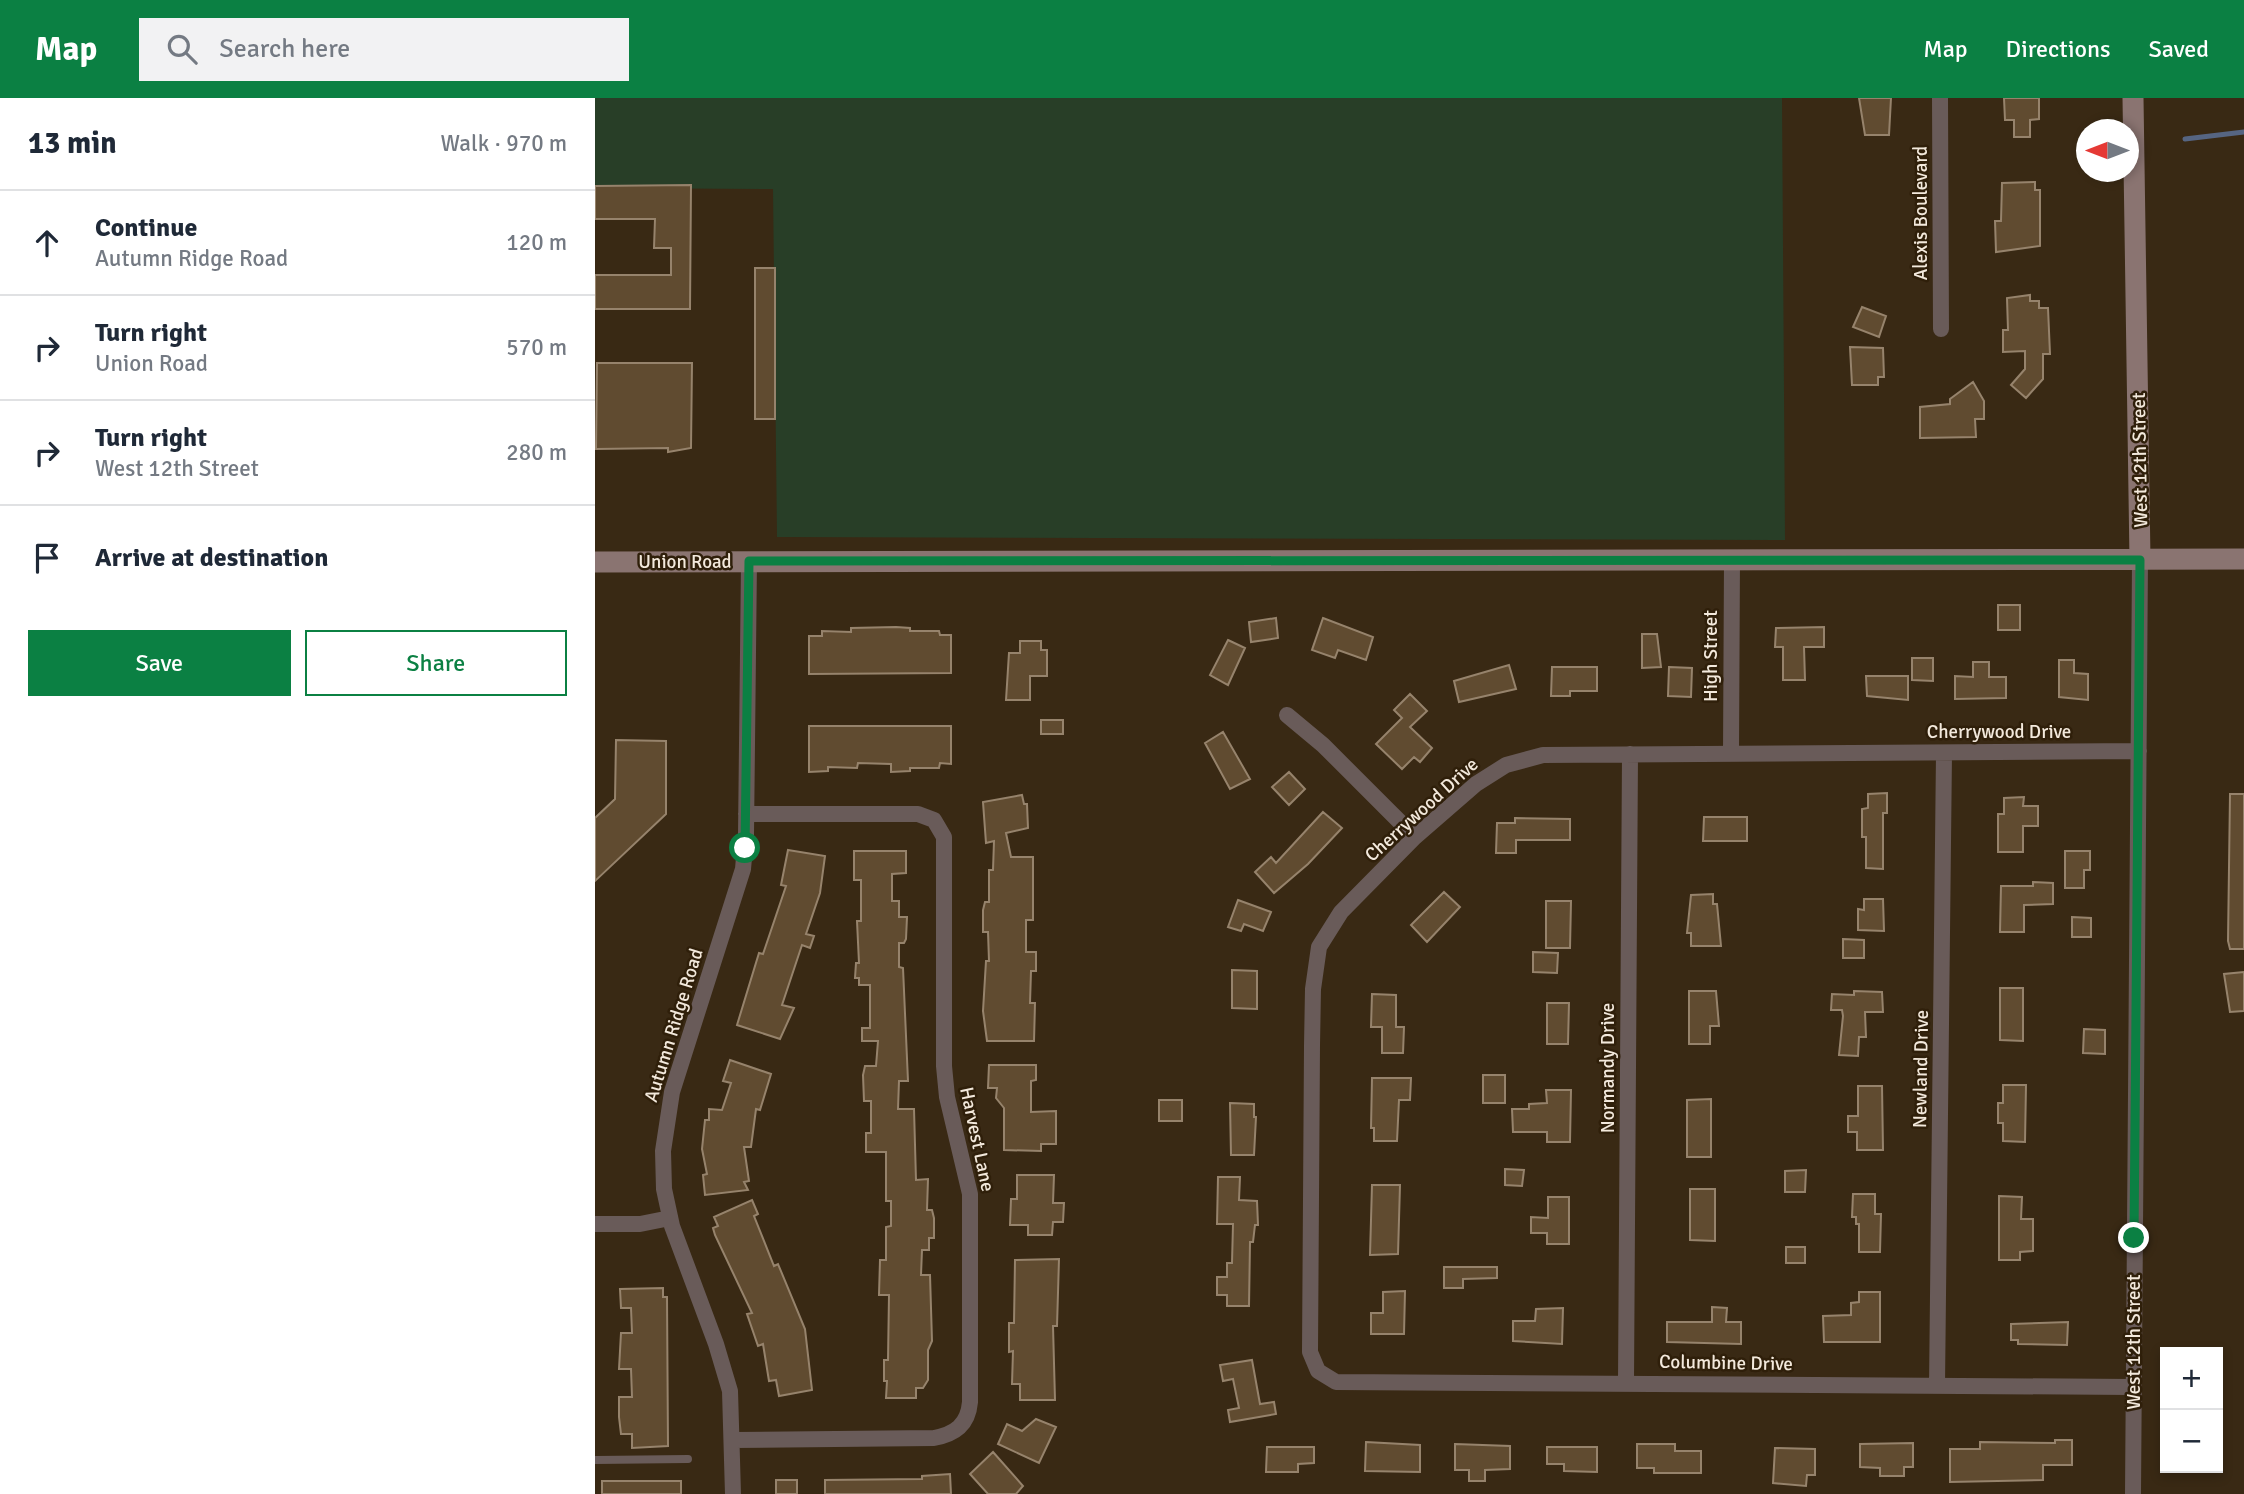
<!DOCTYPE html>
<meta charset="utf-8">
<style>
:root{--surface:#fff;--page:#f2f2f3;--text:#1f2937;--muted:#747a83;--line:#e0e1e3;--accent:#0b8043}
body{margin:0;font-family:Signika,sans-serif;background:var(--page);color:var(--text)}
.controls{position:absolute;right:21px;bottom:21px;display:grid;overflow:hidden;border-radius:0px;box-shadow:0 4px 10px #0003}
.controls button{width:63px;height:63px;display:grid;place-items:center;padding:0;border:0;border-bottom:2px solid var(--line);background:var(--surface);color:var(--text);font:35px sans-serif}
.compass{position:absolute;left:1481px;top:21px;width:63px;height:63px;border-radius:50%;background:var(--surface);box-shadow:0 4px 10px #0003;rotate:270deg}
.stop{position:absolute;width:21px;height:21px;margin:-16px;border:5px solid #0b8043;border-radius:50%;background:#fff}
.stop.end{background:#0b8043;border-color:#fff;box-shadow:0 2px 7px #0008}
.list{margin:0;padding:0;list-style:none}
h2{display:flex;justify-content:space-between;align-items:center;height:91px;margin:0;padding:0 28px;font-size:30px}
h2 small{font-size:23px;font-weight:400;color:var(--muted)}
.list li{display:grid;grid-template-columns:46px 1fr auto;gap:21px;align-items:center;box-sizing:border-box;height:105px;padding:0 28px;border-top:2px solid var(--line)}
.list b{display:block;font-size:26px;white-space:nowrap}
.list p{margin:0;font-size:23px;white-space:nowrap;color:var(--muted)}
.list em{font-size:23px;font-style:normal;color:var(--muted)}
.actions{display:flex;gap:14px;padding:21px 28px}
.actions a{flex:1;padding:16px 0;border:2px solid var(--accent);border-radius:0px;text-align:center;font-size:24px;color:var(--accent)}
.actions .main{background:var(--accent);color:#fff}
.icon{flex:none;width:38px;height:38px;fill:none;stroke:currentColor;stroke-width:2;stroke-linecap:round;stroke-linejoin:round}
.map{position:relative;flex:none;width:1649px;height:1396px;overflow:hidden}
header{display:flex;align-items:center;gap:42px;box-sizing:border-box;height:98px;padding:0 35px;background:var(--accent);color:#fff}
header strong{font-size:33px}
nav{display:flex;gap:38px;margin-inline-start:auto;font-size:24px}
.search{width:490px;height:63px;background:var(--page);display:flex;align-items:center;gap:18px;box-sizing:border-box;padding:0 24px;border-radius:0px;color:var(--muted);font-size:26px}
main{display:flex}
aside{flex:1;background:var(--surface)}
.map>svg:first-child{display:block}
</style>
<header>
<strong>Map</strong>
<div class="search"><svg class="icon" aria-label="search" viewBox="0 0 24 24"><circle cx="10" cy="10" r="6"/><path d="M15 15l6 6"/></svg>Search here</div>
<nav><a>Map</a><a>Directions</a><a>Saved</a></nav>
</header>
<main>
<aside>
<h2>13 min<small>Walk · 970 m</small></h2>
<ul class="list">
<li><svg class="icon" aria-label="ahead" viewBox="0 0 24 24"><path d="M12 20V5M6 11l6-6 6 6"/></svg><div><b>Continue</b><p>Autumn Ridge Road</p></div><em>120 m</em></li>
<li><svg class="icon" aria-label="right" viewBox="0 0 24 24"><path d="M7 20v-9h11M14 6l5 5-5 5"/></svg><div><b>Turn right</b><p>Union Road</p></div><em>570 m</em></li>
<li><svg class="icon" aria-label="right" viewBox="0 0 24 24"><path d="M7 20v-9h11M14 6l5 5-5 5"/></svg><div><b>Turn right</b><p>West 12th Street</p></div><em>280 m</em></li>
<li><svg class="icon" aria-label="arrive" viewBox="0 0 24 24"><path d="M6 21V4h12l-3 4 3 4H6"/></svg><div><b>Arrive at destination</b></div></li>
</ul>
<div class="actions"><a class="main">Save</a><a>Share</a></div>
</aside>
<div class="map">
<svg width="1649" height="1396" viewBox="0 0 1649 1396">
<rect width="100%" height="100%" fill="#392914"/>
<!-- green -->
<path fill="#283e27" d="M0,0H1187L1190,442L182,439L178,91L0,90Z"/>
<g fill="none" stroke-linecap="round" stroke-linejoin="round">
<!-- stream -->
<path stroke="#566582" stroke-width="5" d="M1590,41L1649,34"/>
</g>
<!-- building -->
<path fill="#604b30" stroke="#96836c" stroke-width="2" d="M1264,0H1296L1294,37H1270Z
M1409,0H1444V21L1435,22V39H1419V22H1410Z
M1440,84V92H1445V148L1401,154L1400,123H1406L1407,85Z
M96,87L95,211H0V177H76V150H59L60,121H0V88Z
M160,170H180V321H160Z
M1435,197V203H1444V210H1453L1455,256H1448V281L1431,300L1416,287L1430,271V253L1408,254V232H1413L1412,200Z
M1267,209L1291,218L1284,239L1258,229Z
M1255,249L1288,250L1289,279H1283V287H1257Z
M2,265H97L96,350L73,354V350L1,351Z
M1378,284L1389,303V321H1380L1381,339L1325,340V309L1355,306V301Z
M1403,507H1425V532H1403Z
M681,520L683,540L656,544L654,524Z
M728,520L778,539L771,562L743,552L740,560L717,552Z
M301,529L315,530V533H344L345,537H356V575L214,576V538H227V533L256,534V530Z
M1229,529V549H1209L1210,582H1188V549H1180L1181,530Z
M1047,536H1062L1066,569L1047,570Z
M633,542L650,550L633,587L615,577Z
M425,543H446V552H452V578H435V602H411L414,555H425Z
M1317,560H1338V583L1317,582Z
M1464,562H1479V575L1493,576V602L1464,599Z
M1378,564H1394V579H1411V600L1360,601V578L1378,579Z
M914,567L921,591L864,604L859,583Z
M957,569H1002V593H975V598H956Z
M1074,569L1097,570L1096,599L1073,598Z
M1271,578H1313V602L1272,598Z
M815,596L832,613L815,629L837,650L825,664L819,659L807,671L781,646L807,620L799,612Z
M446,622H468V636H446Z
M214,628H356V666L345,665L344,670H315V673L296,674V666L263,665L262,670L233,669V673L214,674Z
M628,634L655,681L635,691L610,645Z
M21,642L71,643V716L0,783V720L20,701Z
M694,674L710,691L694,707L677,689Z
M1292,695V715H1288V771L1271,770V739H1267V711L1273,710V696Z
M1635,696H1649V851H1635L1633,843Z
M427,697L429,706H432L433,730L411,735L416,759H438V822H431V854H441V873H436L435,905H440L439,943H392L388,913L391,863H394L393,834H388V812L390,804H394V772H398L399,743L391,745L388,704Z
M1429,699L1428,708H1443V728H1428V754H1403V716H1409V700Z
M728,714L747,730L713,766L679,795L660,774L676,759L681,765Z
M1109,719H1152V743H1108Z
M920,720L975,721V742H921V755H901L902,725H920Z
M193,752L230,758L225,795L211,836L219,838L215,850L207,847L187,907L199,910L185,941L142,927L164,855L168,856L191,788L186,787Z
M259,753H311V775L297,776V803H304V819H312L311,841L309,845H304V869L308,870L313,983H304L303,1011H319L321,1082L333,1081L332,1112H337L339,1120V1140H334V1152H327L326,1177H335L337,1243L333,1252V1282L328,1290H321V1300H291L292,1283H289V1262H293L294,1197H284L285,1162H291V1129L296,1128V1103H291V1054H271V1035H276V1003H269L268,977L270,968H281L283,943H267V930H275V887H264V880H260L261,865H264L262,823H266V782H259Z
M1470,753H1495V772H1489V790H1470Z
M1438,784L1458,785V806L1429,807V834H1405L1406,788H1438Z
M849,794L865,809L832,844L816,827Z
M1118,796V806H1122L1126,848H1096V835H1092L1096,797Z
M1269,801H1288L1289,833L1263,832V811L1269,812Z
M643,802L676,814L668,833L649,826L646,833L633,829Z
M951,803H976L975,850H951Z
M1477,819L1496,820V839H1477Z
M1248,841L1269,842V860H1248Z
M938,854L963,855L962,875L938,874Z
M637,872L662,873V911L637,910Z
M1649,874V913L1635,914L1629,876Z
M1405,890H1428V943L1405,942Z
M1094,893H1121L1124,928H1115V946H1094Z
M1259,893L1287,894L1288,914H1270L1271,939H1264L1263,958L1244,957L1248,918L1247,912H1236L1237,896L1259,897Z
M777,896L801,897V929H809L808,955H787V929H776Z
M952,905H974L973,946H952Z
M1489,931L1510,932V956L1488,955Z
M135,962L176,976L165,1012L161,1011L156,1049H149L154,1083L149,1084L153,1092L110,1097L108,1077L112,1076L107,1051L110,1022H114V1011L127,1012L136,985L128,983Z
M394,967H441V982L436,983V1014L461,1013V1046H446V1053L409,1052V1010L401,1000L402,990H393Z
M888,977H910V1005H888Z
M777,980H816L815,1002H804L802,1043H779V1030H776Z
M1408,987H1431L1430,1044L1408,1043V1025H1403V1005H1408Z
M1263,988H1287L1288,1052H1262V1034H1253V1018H1263Z
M951,992H976L975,1044H952V1034H918L917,1011H934V1006L952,1005Z
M1116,1001V1059H1092V1002Z
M564,1002H587V1023H564Z
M635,1005L659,1006V1019H661L659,1057H636Z
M910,1071L929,1072L927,1088L910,1087Z
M1211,1072L1210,1094H1190V1073Z
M422,1077H459L458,1105H469L468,1124H458L457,1137H433V1127H415L416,1101H422Z
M623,1079H645L644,1102L662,1103L663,1127H660L658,1144H655L654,1208H632V1197H622V1179H632V1165H637L638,1126H622Z
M777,1087H805L803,1156L775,1157Z
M1095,1091H1120V1143L1095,1142Z
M1258,1096H1280V1116H1286L1285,1154H1264V1126H1261V1119H1257Z
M1404,1098L1427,1099L1426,1121H1438V1153L1425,1154V1162H1404Z
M953,1099H974V1146H952V1135H936V1119L953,1120Z
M157,1102L163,1116L159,1118L179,1168L183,1166L210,1231L217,1292L184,1298L181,1282L174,1283L168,1246L163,1248L152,1216L157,1215L120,1137L118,1130L123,1128L119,1119Z
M1191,1149H1210V1165H1191Z
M464,1161L462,1228H458L460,1302H425V1286H417L418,1253L414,1254V1225H419L420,1162Z
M849,1169H902V1180L868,1181V1190H849Z
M68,1190V1199H72L73,1348L37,1350V1336H26L24,1319V1299H37L36,1271H24L26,1235H37L36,1210H26L25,1191Z
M810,1193L809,1236H776V1215H788V1194Z
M1264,1194H1285V1244H1229L1228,1218L1256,1217V1205L1264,1204Z
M1117,1209L1132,1210L1131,1224H1146V1246L1072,1244V1224H1117Z
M968,1210L967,1246L918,1243V1223H940L941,1211Z
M1473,1224L1472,1247L1423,1246V1242H1416V1226Z
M657,1262L665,1306L679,1304L681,1316L635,1324L633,1312L644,1310L638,1281L628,1283L625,1267Z
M441,1321L461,1329L444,1365L403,1346L412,1326L427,1333Z
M1460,1342H1477V1367H1448V1382L1355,1384V1351H1385V1344L1460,1345Z
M771,1344L825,1347V1374L770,1373Z
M1318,1345V1369H1309V1378H1285V1370L1265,1369V1346Z
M860,1346L915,1348V1371L890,1372V1383H874V1372H860Z
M1042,1346H1080V1353H1106V1375H1059V1370H1042Z
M672,1349H719V1365L703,1366V1374H671Z
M952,1349H1002V1374L969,1373V1366H952Z
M1180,1350L1220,1351V1377H1212L1211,1388L1178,1385Z
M398,1354L428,1388L421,1396H393L375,1376Z
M355,1376L356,1396H230V1382L327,1381V1378Z
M181,1382H202V1396H181Z
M7,1383H86V1396H7Z"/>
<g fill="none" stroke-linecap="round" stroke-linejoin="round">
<!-- lane -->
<path stroke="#695b59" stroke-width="8" d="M0,1362L93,1361"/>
<!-- street -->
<path stroke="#695b59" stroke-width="16" d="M1345,0L1346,231
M692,617L728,647L820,739
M1136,655L1137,461
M0,1126H45L75,1120
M1031,1284L1035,656
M1342,1288L1349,655
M1537,1289L741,1284L723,1273L715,1254L717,948L718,891L724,849L746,814L820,739L881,686L911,667L948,657L1544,653
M139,1342L339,1340C360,1336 373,1327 375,1304V1096L352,999L349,968V739L339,722L323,716H151
M138,1396L135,1293L121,1246L77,1128L69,1091L68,1053L77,994L148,771L151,737L154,463
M1538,1396L1545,462"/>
<!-- secondary -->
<path stroke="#8a7471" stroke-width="21" d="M1538,0L1545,462
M0,464L1649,461"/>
</g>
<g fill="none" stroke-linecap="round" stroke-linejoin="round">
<!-- route -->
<path stroke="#0b8043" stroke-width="9" d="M150,750L154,463L1545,462L1539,1140"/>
</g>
<g text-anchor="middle" stroke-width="5" stroke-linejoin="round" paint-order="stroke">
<!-- street labels -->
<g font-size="19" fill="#f3e9dc" stroke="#2f1f0a">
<text transform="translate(1325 115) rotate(-90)" y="7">Alexis Boulevard</text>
<text transform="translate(1544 362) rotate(-91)" y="7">West 12th Street</text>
<text x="90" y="470">Union Road</text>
<text transform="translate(1115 558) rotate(-90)" y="7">High Street</text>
<text x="1404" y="640">Cherrywood Drive</text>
<text transform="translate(826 711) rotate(-42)" y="7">Cherrywood Drive</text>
<text transform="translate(78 927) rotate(-73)" y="7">Autumn Ridge Road</text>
<text transform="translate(1012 970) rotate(-90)" y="7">Normandy Drive</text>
<text transform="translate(1325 971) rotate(-89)" y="7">Newland Drive</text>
<text transform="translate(383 1041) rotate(78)" y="7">Harvest Lane</text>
<text transform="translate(1538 1244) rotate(-90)" y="7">West 12th Street</text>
<text transform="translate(1131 1264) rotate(1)" y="7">Columbine Drive</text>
</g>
</g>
</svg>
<div class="controls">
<button>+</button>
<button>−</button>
</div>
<svg class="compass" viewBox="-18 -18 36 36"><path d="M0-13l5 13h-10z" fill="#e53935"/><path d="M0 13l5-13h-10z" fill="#747a83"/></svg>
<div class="stop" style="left:150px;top:750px"></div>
<div class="stop end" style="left:1539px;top:1140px"></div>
</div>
</main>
